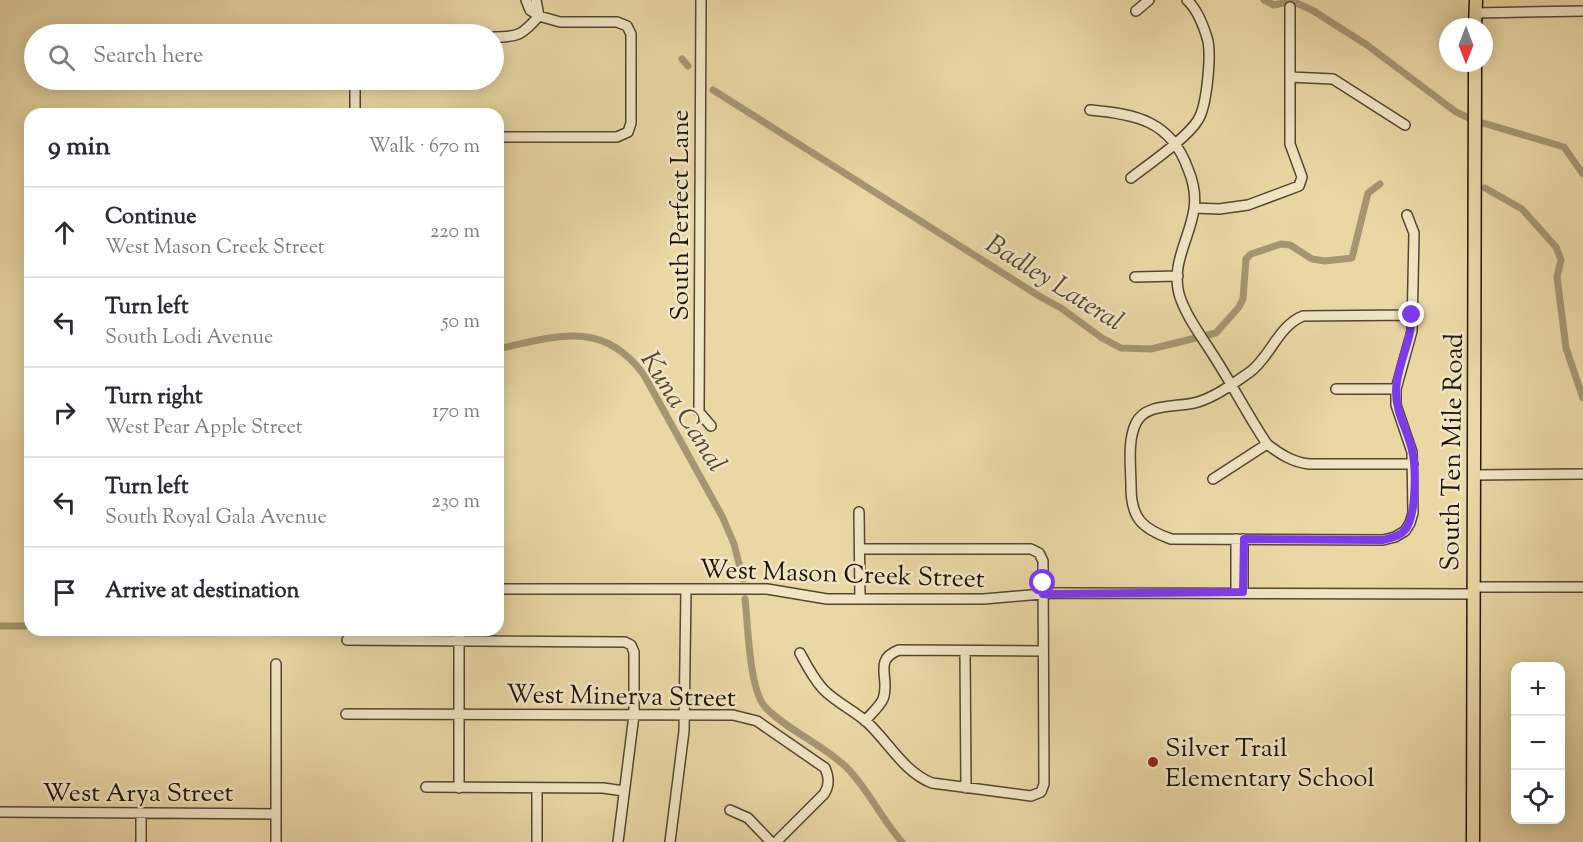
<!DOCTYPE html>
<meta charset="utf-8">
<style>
:root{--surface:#fff;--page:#f2f2f3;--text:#2b2b33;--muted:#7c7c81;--line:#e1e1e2}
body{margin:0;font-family:"Sorts Mill Goudy",serif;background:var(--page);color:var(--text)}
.controls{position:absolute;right:18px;bottom:18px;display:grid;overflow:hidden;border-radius:12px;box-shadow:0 3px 15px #0003}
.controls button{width:54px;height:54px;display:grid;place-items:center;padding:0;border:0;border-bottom:2px solid var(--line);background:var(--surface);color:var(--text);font:30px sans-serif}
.compass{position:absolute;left:1439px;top:18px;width:54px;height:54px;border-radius:50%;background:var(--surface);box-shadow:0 3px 15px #0003;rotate:180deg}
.stop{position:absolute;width:18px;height:18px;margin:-14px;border:4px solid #7c3aed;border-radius:50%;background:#fff}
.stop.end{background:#7c3aed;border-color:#fff;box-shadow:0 2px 6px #0008}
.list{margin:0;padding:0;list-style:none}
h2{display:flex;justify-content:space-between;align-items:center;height:78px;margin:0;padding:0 24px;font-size:26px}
h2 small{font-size:20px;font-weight:400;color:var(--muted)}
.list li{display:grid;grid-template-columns:39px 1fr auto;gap:18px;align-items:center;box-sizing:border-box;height:90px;padding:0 24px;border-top:2px solid var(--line)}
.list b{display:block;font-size:22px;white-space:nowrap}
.list p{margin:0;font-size:20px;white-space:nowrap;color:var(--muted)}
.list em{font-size:20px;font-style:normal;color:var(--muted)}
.icon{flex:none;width:33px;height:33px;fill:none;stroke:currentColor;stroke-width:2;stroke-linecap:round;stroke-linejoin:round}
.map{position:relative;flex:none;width:1583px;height:842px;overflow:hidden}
.search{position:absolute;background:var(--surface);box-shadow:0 3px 15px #0003;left:24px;top:24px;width:480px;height:66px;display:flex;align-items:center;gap:15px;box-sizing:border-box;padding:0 21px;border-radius:33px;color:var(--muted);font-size:22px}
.panel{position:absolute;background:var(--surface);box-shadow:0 3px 15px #0003;left:24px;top:108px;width:480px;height:528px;border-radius:18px}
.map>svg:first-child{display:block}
</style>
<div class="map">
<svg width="1583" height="842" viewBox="0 0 1583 842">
<rect width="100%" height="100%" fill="#e9d7a4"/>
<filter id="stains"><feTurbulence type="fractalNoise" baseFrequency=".00333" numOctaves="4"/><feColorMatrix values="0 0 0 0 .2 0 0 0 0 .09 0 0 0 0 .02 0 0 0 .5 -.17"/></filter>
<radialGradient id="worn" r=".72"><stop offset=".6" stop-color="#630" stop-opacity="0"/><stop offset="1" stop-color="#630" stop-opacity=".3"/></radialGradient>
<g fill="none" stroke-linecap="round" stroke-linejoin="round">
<!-- canal -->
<path stroke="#a49671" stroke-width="7" d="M1264,0L1274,5L1292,1L1312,10L1367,45L1456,112L1469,118
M682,59L688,66
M713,90L1039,296L1061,308L1102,338L1121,348L1151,349L1216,333L1239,307L1243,299L1246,259L1251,254L1281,244L1290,245L1312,259L1325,261L1352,258L1368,193L1380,184
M1483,123L1564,147L1583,174
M1485,188L1522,209L1556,247L1561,260L1557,277L1566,348L1583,398
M498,349C556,336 603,319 644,375L723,518L734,544L743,579
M745,599C748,624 749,689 765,707C788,731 823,744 847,768C869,790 881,819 902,842
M0,626H30"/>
<defs>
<path id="minor" d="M526,0L530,10L539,16L536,0
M701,0L699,412L711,426
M1136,11L1149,0
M1476,13L1583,11
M494,37C519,37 522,35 539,16L560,22H617L627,26L631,34V123L628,132L617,137H498
M1290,77L1333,79L1405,125
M1090,110C1136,114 1171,121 1188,169C1193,181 1196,196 1194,209C1190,238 1171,263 1179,294C1186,317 1202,337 1215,358C1233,386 1248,416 1267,444C1280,454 1292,462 1309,464H1413
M355,114V80
M1131,178C1149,164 1187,138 1198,120C1207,106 1211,57 1208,41C1204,27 1198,10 1187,0
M1195,208L1219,209L1248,205L1299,186L1302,177L1290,144V7
M1407,215L1414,233L1412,331L1396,389V405L1412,452L1413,513L1410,523L1405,531L1395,537L1383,540L1171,539C1143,529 1131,519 1131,487C1131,467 1127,441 1136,423C1146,402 1179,408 1198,402C1217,396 1234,383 1250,372C1271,356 1278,326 1303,316L1412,315
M1135,277L1178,276
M1336,389H1396
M1474,475L1583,474
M1213,479L1267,444
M859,512L860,598
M1236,539V592
M1473,587H1583
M498,589H767L827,599H984L1054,593L1473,594
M1243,593V539
M347,640L625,642L631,645L634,652V715L618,842
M965,651L966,788
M800,653C807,666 813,678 823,689C835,702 854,710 868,723C889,743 904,772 932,783L1031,796L1041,792L1044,784L1043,561L1039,553L1031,549H860
M276,664V842
M346,714L733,715L757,721L825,768C829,777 830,785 824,794L776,842
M865,721C871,714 880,706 883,699C891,679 872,660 899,650L1043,651
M426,787L603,788L624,791
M459,788V630
M730,810L748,818L771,842
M0,812L276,814
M141,842V813
M537,842V788
M670,842L684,731L686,589"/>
<path id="major" d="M1475,27L1476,0
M1473,842L1475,63"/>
</defs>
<!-- minor casing -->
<use href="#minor" stroke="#524733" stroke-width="12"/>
<!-- major casing -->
<use href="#major" stroke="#1f170d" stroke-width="15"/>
<!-- minor -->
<use href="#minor" stroke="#f1e5c4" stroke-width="9"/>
<!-- major -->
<use href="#major" stroke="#e9d7a4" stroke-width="12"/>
</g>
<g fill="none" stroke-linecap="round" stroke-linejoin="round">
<!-- route -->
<path stroke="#7c3aed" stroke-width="8" d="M1043,583V594L1243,592L1244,539L1383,540C1390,538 1399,537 1404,531C1417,519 1416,466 1412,450C1407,429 1396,413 1396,392C1396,366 1412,342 1412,315"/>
</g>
<!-- markers -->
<circle fill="#8f2418" stroke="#f1e5c4" stroke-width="2" cx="1153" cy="762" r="6"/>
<g text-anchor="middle" stroke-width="5" stroke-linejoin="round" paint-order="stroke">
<!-- street labels -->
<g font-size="26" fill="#1f170d" stroke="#f1e5c4">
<text transform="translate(679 215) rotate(-90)" y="9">South Perfect Lane</text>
<text transform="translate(1451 452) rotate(-89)" y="9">South Ten Mile Road</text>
<text transform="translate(842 573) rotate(2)" y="9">West Mason Creek Street</text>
<text transform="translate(621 695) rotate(1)" y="9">West Minerva Street</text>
<text x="138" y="801">West Arya Street</text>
</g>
<!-- poi labels -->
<g font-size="26" fill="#1f170d" stroke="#f1e5c4" text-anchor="start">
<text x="1165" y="756">Silver Trail<tspan x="1165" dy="30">Elementary School</tspan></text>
</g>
<!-- water labels -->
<g font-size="27" font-style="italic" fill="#544a35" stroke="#f1e5c4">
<text transform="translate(1055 282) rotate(32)" y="9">Badley Lateral</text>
<text transform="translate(684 411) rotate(58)" y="9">Kuna Canal</text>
</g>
</g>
<rect width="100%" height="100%" filter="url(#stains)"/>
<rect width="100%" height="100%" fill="url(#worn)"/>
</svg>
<div class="controls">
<button>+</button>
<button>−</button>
<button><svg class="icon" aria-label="locate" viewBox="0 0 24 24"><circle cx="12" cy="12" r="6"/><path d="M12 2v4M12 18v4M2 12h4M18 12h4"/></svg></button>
</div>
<svg class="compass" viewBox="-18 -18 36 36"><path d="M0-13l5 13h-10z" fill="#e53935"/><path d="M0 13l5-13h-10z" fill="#7c7c81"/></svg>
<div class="stop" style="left:1043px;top:583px"></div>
<div class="stop end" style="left:1412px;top:315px"></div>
<div class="search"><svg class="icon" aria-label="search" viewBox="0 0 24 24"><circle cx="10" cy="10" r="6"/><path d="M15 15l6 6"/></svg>Search here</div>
<section class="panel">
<h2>9 min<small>Walk · 670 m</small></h2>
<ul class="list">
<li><svg class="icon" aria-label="ahead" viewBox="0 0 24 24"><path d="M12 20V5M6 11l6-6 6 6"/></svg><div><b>Continue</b><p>West Mason Creek Street</p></div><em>220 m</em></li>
<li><svg class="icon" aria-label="left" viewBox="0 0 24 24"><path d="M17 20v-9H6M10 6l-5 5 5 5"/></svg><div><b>Turn left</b><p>South Lodi Avenue</p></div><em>50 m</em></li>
<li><svg class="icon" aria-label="right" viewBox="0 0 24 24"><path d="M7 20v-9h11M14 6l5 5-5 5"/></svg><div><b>Turn right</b><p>West Pear Apple Street</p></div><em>170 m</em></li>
<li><svg class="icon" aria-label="left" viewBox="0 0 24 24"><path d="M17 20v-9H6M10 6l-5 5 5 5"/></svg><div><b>Turn left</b><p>South Royal Gala Avenue</p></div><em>230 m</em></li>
<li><svg class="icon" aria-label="arrive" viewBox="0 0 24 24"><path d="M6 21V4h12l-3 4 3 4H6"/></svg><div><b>Arrive at destination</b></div></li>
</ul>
</section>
</div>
